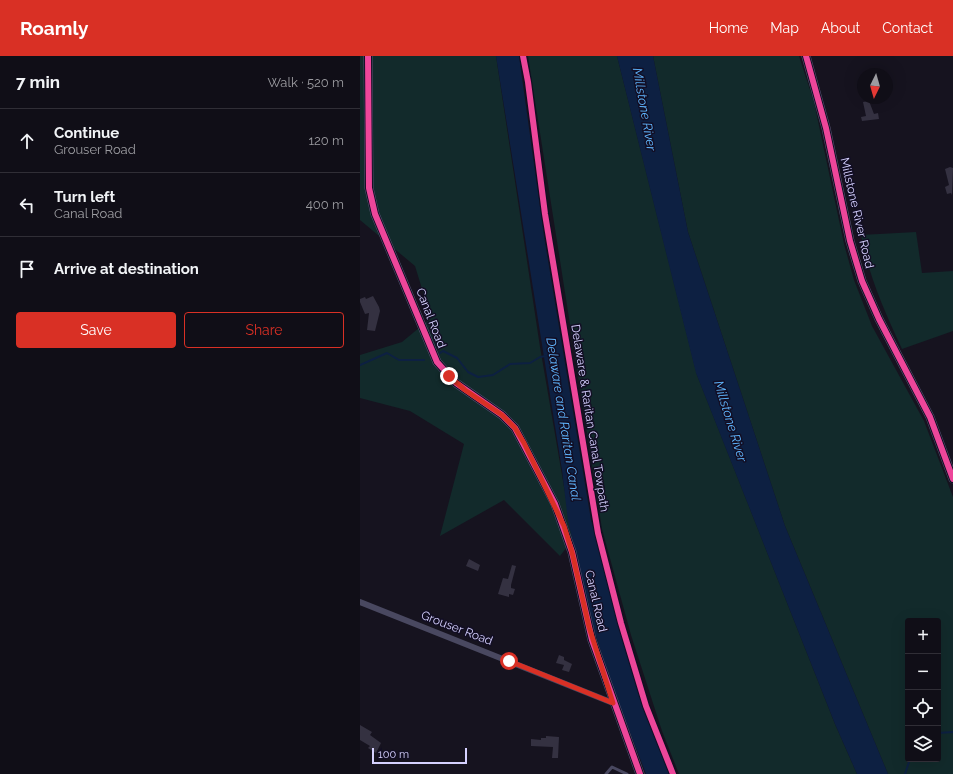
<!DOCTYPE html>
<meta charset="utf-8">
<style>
:root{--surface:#100e17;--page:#1e1c24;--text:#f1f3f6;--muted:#9c9ca1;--line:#302e36;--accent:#d93025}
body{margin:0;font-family:Raleway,sans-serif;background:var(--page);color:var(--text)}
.controls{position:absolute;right:12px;bottom:12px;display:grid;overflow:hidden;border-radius:4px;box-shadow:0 4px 16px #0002}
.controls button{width:36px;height:36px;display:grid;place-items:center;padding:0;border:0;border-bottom:1px solid var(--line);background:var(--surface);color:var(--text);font:20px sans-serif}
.compass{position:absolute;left:497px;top:12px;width:36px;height:36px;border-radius:50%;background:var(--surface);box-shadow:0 4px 16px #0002;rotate:185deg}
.scale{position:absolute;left:12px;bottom:10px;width:95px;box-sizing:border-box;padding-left:4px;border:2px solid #d6d1ff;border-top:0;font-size:11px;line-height:14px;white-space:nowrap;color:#d6d1ff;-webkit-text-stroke:3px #120e24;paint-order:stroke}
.stop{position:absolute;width:12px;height:12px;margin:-9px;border:3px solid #d93025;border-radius:50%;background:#fff}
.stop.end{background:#d93025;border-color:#fff;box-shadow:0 1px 4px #0008}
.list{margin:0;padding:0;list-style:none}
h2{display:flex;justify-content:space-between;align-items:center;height:52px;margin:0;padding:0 16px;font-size:17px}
h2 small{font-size:13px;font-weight:400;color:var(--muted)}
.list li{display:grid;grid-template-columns:26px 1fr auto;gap:12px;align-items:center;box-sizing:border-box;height:64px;padding:0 16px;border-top:1px solid var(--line)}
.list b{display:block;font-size:15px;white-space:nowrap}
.list p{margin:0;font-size:13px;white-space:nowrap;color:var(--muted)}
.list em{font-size:13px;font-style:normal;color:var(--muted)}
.actions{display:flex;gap:8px;padding:12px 16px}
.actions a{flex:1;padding:9px 0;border:1px solid var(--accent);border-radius:4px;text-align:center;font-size:14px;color:var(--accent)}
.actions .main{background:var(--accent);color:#fff}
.icon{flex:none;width:22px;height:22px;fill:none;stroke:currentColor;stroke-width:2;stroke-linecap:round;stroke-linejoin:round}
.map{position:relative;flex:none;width:593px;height:718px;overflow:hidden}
header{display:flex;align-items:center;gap:24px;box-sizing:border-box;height:56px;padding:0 20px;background:var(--accent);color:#fff}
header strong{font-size:19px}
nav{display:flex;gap:22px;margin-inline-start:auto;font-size:14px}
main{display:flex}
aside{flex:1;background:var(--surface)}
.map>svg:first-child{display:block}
</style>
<header>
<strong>Roamly</strong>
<nav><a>Home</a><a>Map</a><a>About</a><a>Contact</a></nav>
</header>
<main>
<aside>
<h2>7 min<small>Walk · 520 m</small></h2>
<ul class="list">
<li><svg class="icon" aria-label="ahead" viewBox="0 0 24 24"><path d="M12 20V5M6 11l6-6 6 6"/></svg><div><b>Continue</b><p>Grouser Road</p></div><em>120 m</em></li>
<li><svg class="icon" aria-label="left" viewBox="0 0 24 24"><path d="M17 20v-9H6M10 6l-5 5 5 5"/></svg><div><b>Turn left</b><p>Canal Road</p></div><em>400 m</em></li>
<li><svg class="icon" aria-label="arrive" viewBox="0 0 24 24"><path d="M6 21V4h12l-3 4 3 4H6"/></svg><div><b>Arrive at destination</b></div></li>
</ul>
<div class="actions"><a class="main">Save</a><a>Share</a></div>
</aside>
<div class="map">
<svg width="593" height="718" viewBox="0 0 593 718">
<rect width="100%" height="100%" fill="#16131f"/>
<!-- green -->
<path fill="#122a2b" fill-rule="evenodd" d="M0,0H136L180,291L213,483L200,500L144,444L80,480L104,388L50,355L0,342V299L42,286L71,262L55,210L0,164Z
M168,0H257L337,319L475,668L497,718H319L302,675L271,579L242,473Z
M293,0H439L454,46L484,188L494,224L512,270L564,365L593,441V718H528L425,470L328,176ZM548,565H578V703H548Z
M556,176L562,217L593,215V275L542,293C524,254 509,221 501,179Z"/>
<!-- water -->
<path fill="#0d2042" d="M136,0H159L184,180L231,464L281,637L309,718H286L254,635L234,574L208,465L202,414Z
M257,0H293L328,176L425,470L528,718H497L475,668L336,317Z"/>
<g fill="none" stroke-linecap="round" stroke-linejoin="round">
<!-- stream -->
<path stroke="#0d2042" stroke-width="2" d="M80,297L83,295L97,302L108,316L118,321L133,319L150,308L170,307L180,301L186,300
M0,309L27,297L39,304H64
M578,677L593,676
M545,718L550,703"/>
</g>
<!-- building -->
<path fill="#343141" d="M509,45L514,58L518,57L519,63L502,65L501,61L506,60L503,46Z
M590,111L593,112L592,139L591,137L587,138L585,131L589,129L585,113Z
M13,240L19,251L20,255L15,275L7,274L9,257L5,258L0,246V243L5,241L6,243Z
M109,503L120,509L118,515L106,510Z
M152,509L156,510L151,529V532L155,533L153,539L149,538V541L138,538L143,522L148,523Z
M199,599L204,601V604L212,608L209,616L202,614L204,609L196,607Z
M0,669L12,676L10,679L21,687L16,697L8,692L10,690L0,684Z
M186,680L199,681L198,702H192L193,691L171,690V683L181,684V682H186Z"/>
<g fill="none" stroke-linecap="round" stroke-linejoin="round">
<!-- lane -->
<path stroke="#494860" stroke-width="3" d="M246,718L252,711L267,718"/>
<!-- street -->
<path stroke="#494860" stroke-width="6" d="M0,546L253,647"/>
<!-- secondary -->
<path stroke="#575473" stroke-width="9" d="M8,0L9,132L15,158L77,306L96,327L142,359L155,372L195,448L212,496L232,584L280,718
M446,0L466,72L490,185L502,225L519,263L570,361L593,423"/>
<defs>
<path id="cycleway" d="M8,0L9,132L15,158L77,306L96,327L142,359L155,372L195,448L212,496L232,584L280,718
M163,0L168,26L185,158L238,477L261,567L286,650L313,718
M446,0L466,72L490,185L502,225L519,263L570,361L593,423"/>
</defs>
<!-- cycleway casing -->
<use href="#cycleway" stroke="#120e24" stroke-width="8"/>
<!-- cycleway -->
<use href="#cycleway" stroke="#ed469a" stroke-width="6"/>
</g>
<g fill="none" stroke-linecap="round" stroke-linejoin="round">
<!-- route -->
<path stroke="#d93025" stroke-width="5" d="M89,320L105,334L142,359L155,372L164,387L204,470L212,496L229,571L253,647L149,605"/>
</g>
<g text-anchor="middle" stroke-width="3" stroke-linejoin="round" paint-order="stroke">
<!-- street labels -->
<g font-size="12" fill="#d6d1ff" stroke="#120e24">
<text transform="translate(497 157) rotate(77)" y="4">Millstone River Road</text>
<text transform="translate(71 262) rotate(69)" y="4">Canal Road</text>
<text transform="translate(230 362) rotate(81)" y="4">Delaware &amp; Raritan Canal Towpath</text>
<text transform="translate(236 545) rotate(77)" y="4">Canal Road</text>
<text transform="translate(97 572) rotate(21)" y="4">Grouser Road</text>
</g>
<!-- water labels -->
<g font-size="13" font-style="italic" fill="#5fb6ff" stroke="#120e24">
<text transform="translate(285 53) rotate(80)" y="5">Millstone River</text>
<text transform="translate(204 363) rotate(81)" y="5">Delaware and Raritan Canal</text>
<text transform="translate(371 365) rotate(73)" y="5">Millstone River</text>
</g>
</g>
</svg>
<div class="controls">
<button>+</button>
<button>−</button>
<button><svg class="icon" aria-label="locate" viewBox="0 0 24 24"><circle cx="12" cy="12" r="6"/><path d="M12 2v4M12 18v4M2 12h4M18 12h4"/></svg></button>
<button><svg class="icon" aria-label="layers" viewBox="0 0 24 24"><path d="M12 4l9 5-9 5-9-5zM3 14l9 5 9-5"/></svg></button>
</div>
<svg class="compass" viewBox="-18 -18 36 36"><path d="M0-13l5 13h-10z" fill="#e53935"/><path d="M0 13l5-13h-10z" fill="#9c9ca1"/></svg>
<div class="scale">100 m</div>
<div class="stop" style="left:149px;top:605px"></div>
<div class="stop end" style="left:89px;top:320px"></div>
</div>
</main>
